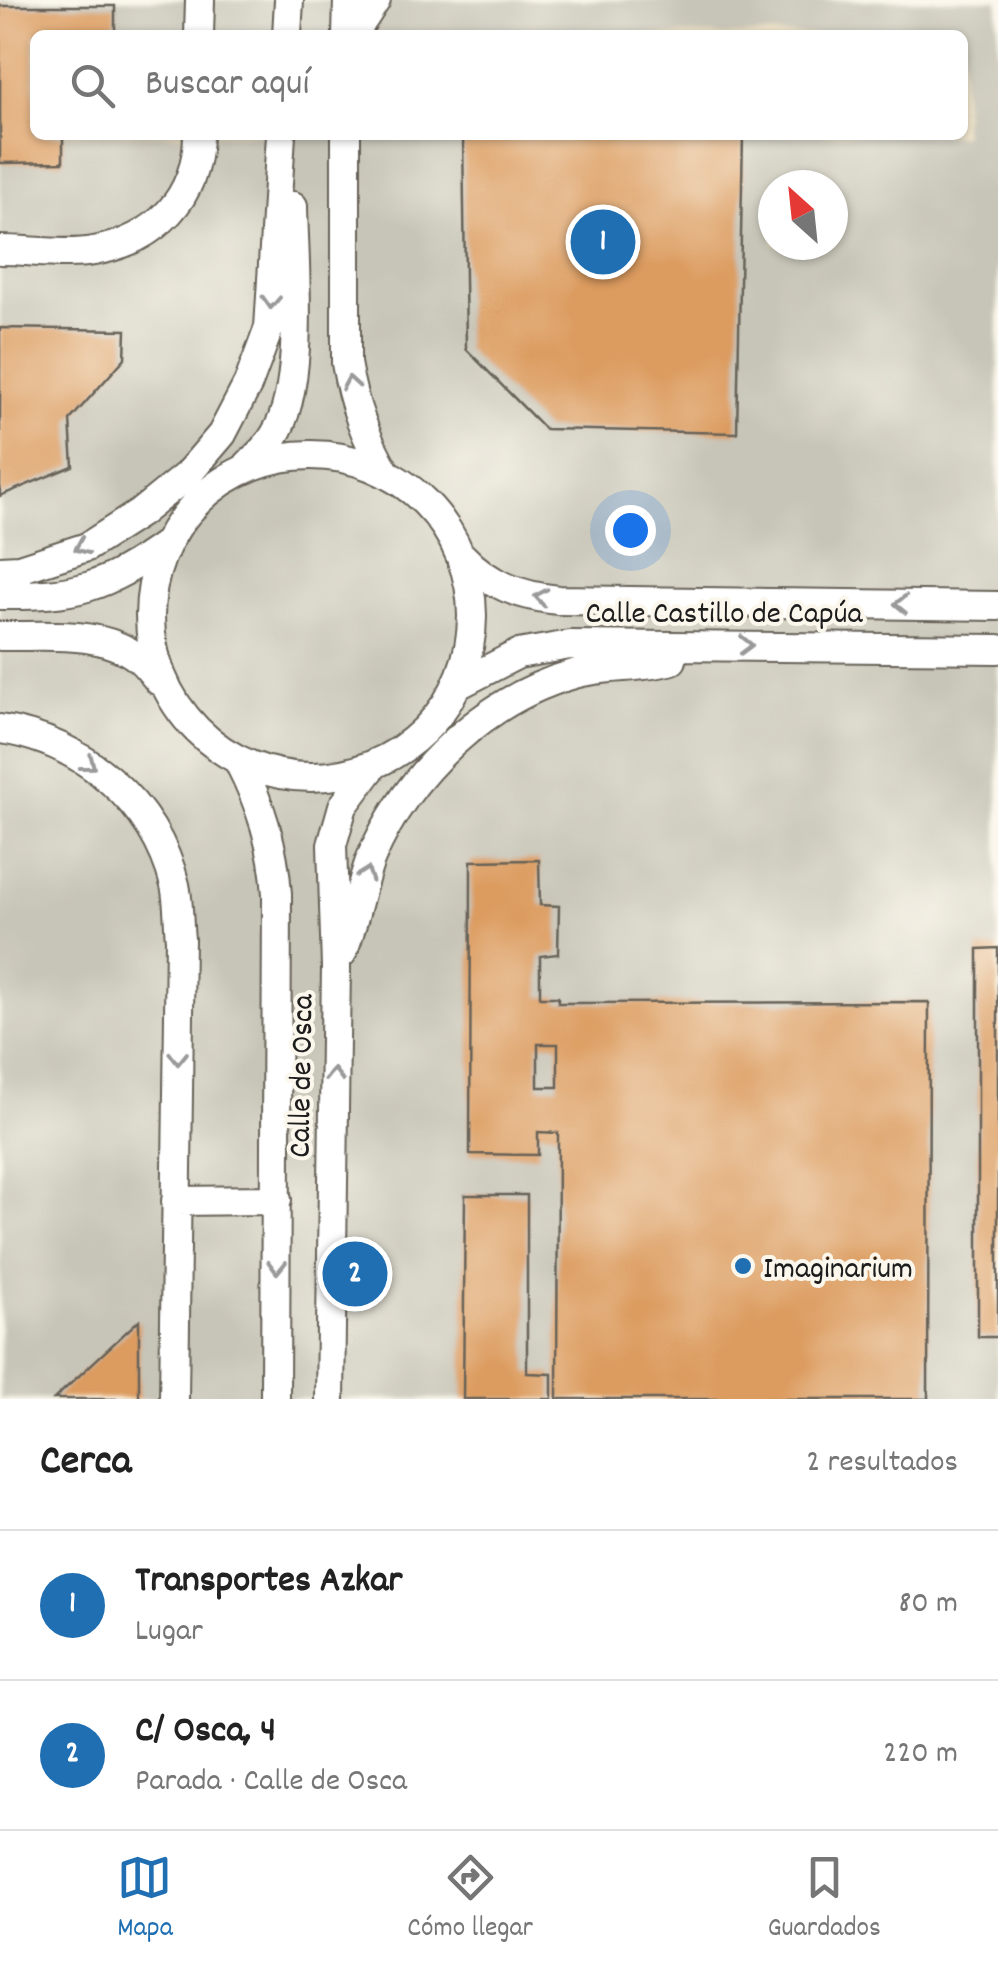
<!DOCTYPE html>
<html lang="es">
<meta charset="utf-8">
<style>
:root{--surface:#fff;--page:#f2f2f2;--text:#222;--muted:#767676;--line:#e0e0e0;--accent:#1f6fb2}
body{margin:0;font-family:Dekko,sans-serif;background:var(--page);color:var(--text)}
.compass{position:absolute;left:758px;top:170px;width:90px;height:90px;border-radius:50%;background:var(--surface);box-shadow:0 2px 8px #0004;rotate:333deg}
.you{position:absolute;left:630px;top:530px;width:35px;height:35px;margin:-25px;border:8px solid #fff;border-radius:50%;background:#1a73e8;box-shadow:0 0 0 15px #1a73e833}
.badge{display:grid;place-items:center;width:65px;height:65px;border-radius:50%;background:var(--accent);color:#fff;font-size:32px;font-weight:700}
.pin{position:absolute;translate:-50% -50%;border:5px solid #fff;box-shadow:0 2px 10px #0006}
.list{margin:0;padding:0;list-style:none}
h2{display:flex;justify-content:space-between;align-items:center;height:130px;margin:0;padding:0 40px;font-size:42px}
h2 small{font-size:32px;font-weight:400;color:var(--muted)}
.list li{display:grid;grid-template-columns:65px 1fr auto;gap:30px;align-items:center;box-sizing:border-box;height:150px;padding:0 40px;border-top:2px solid var(--line)}
.list b{display:block;font-size:38px;white-space:nowrap}
.list p{margin:0;font-size:32px;white-space:nowrap;color:var(--muted)}
.list em{font-size:32px;font-style:normal;color:var(--muted)}
.icon{flex:none;width:55px;height:55px;fill:none;stroke:currentColor;stroke-width:2;stroke-linecap:round;stroke-linejoin:round}
.map{position:relative;flex:none;width:998px;height:1399px;overflow:hidden}
.search{position:absolute;background:var(--surface);box-shadow:0 2px 8px #0004;left:30px;right:30px;top:30px;height:110px;display:flex;align-items:center;gap:25px;box-sizing:border-box;padding:0 35px;border-radius:15px;color:var(--muted);font-size:38px}
.sheet{height:430px;background:var(--surface)}
nav{display:flex;justify-content:space-around;align-items:center;box-sizing:border-box;height:140px;border-top:2px solid var(--line);background:var(--surface);font-size:28px;color:var(--muted)}
nav a{display:grid;justify-items:center;gap:5px}
nav .on{color:var(--accent)}
.map>svg:first-child{display:block}
</style>
<div class="map">
<svg width="998" height="1399" viewBox="0 0 998 1399">
<rect width="100%" height="100%" fill="#fbf7ec"/>
<filter id="ink" filterUnits="userSpaceOnUse"><feTurbulence type="fractalNoise" baseFrequency=".01" numOctaves="2"/><feDisplacementMap in="SourceGraphic" scale="20" xChannelSelector="R" yChannelSelector="G"/><feConvolveMatrix kernelMatrix="1 2 1 2 8 2 1 2 1" color-interpolation-filters="sRGB"/></filter>
<filter id="wash" filterUnits="userSpaceOnUse"><feTurbulence type="fractalNoise" baseFrequency=".0048" numOctaves="4" result="noise"/><feDisplacementMap in="SourceGraphic" scale="40" xChannelSelector="R" yChannelSelector="G"/><feGaussianBlur stdDeviation="2.25" result="paint"/><feColorMatrix in="noise" values="0 0 0 0 0 0 0 0 0 0 0 0 0 0 0 0 0 1.4 0 .05"/><feComposite in="paint" operator="in"/></filter>
<g filter="url(#wash)">
<rect width="100%" height="100%" fill="#f1e4c8"/>
<!-- industrial -->
<path fill="#c7c5b8" fill-rule="evenodd" d="M0,0H998V1399H0ZM35,35H963V135H35ZM773,185H833V245H773Z"/>
<g id="blocks">
<!-- building -->
<path fill="#dc9b5f" fill-rule="evenodd" d="M0,6H115V35H35V135H63V162L0,163Z
M463,135H743L737,433L545,429L466,349Z
M0,328L126,330L125,358L70,420L73,466L0,496Z
M539,860L540,905L559,906L558,954L540,956V997H558V1003L929,1002L928,1399H557L558,1133L538,1132V1155L470,1154L471,861ZM538,1044H558V1087H538Z
M998,948V1337H978V949Z
M465,1195H527V1373L552,1374V1399H463Z
M139,1320V1399H54Z"/>
</g>
</g>
<g filter="url(#ink)">
<use href="#blocks" fill-opacity="0" stroke="#676258" stroke-width="2.5"/>
<g fill="none" stroke-linecap="round" stroke-linejoin="round">
<defs>
<path id="minor" d="M199,35L200,0
M287,35L289,0
M347,35L348,0
M353,35L376,0
M346,135V363C353,404 365,437 386,473
M0,250C30,250 65,256 94,251C156,240 197,198 198,135
M150 616a161 161 0 1 1 322 0a161 161 0 1 1-322 0Z
M248,465C256,456 268,447 274,436C306,388 294,265 293,206
M463,557C489,585 521,596 558,600L998,606
M0,570L19,569L87,547L140,513L187,475L222,434L248,384L269,328L281,135
M0,595C75,596 104,589 166,544
M0,636C43,637 101,629 138,658C146,664 152,673 159,681
M458,685L518,654L570,645L998,649
M0,729C82,741 154,802 175,885C179,902 178,922 180,939L174,1399
M239,762C261,805 274,846 277,894L275,1399
M342,953C355,923 359,889 371,858C407,773 485,699 574,674C606,665 642,669 672,660
M176,1201L277,1200
M330,1399L336,967L332,845L343,806L373,766"/>
</defs>
<!-- minor casing -->
<use href="#minor" stroke="#676258" stroke-width="32"/>
<!-- minor -->
<use href="#minor" stroke="#fff" stroke-width="28"/>
</g>
<!-- one-way arrows -->
<defs><path id="oneway-chevron" d="M-2-3.5L2.5 0L-2 3.5" fill="none" stroke-width="1.6" stroke-linecap="round" stroke-linejoin="round" transform="scale(2.5)"/></defs>
<g stroke="#999">
<use href="#oneway-chevron" transform="translate(271 302) rotate(93)"/>
<use href="#oneway-chevron" transform="translate(350 383) rotate(-100)"/>
<use href="#oneway-chevron" transform="translate(81 547) rotate(157)"/>
<use href="#oneway-chevron" transform="translate(541 597) rotate(-170)"/>
<use href="#oneway-chevron" transform="translate(901 604) rotate(-179)"/>
<use href="#oneway-chevron" transform="translate(746 645) rotate(1)"/>
<use href="#oneway-chevron" transform="translate(89 764) rotate(37)"/>
<use href="#oneway-chevron" transform="translate(366 874) rotate(-70)"/>
<use href="#oneway-chevron" transform="translate(178 1058) rotate(91)"/>
<use href="#oneway-chevron" transform="translate(334 1075) rotate(-89)"/>
<use href="#oneway-chevron" transform="translate(277 1267) rotate(91)"/>
</g>
</g>
<!-- markers -->
<circle fill="#1f6fb2" stroke="#fbf7ec" stroke-width="4" cx="743" cy="1266" r="10"/>
<g text-anchor="middle" stroke-width="8" stroke-linejoin="round" paint-order="stroke">
<!-- street labels -->
<g font-size="32" fill="#1c1c1c" stroke="#fbf7ec">
<text x="724" y="622">Calle Castillo de Capúa</text>
<text transform="translate(299 1076) rotate(-89)" y="11">Calle de Osca</text>
</g>
<!-- poi labels -->
<g font-size="32" fill="#1c1c1c" stroke="#fbf7ec" text-anchor="start">
<text x="763" y="1277">Imaginarium</text>
</g>
</g>
</svg>
<svg class="compass" viewBox="-18 -18 36 36"><path d="M0-13l5 13h-10z" fill="#e53935"/><path d="M0 13l5-13h-10z" fill="#767676"/></svg>
<div class="you"></div>
<div class="pin badge" style="left:603px;top:242px">1</div>
<div class="pin badge" style="left:355px;top:1274px">2</div>
<div class="search"><svg class="icon" aria-label="search" viewBox="0 0 24 24"><circle cx="10" cy="10" r="6"/><path d="M15 15l6 6"/></svg>Buscar aquí</div>
</div>
<section class="sheet">
<h2>Cerca<small>2 resultados</small></h2>
<ul class="list">
<li><span class="badge">1</span><div><b>Transportes Azkar</b><p>Lugar</p></div><em>80 m</em></li>
<li><span class="badge">2</span><div><b>C/ Osca, 4</b><p>Parada · Calle de Osca</p></div><em>220 m</em></li>
</ul>
</section>
<nav>
<a class="on"><svg class="icon" aria-label="map" viewBox="0 0 24 24"><path d="M3 6l6-2 6 2 6-2v14l-6 2-6-2-6 2zM9 4v14M15 6v14"/></svg>Mapa</a>
<a><svg class="icon" aria-label="directions" viewBox="0 0 24 24"><path d="M12 3l9 9-9 9-9-9zM9 14v-3h6M13 9l2 2-2 2"/></svg>Cómo llegar</a>
<a><svg class="icon" aria-label="saved" viewBox="0 0 24 24"><path d="M7 4h10v16l-5-4-5 4z"/></svg>Guardados</a>
</nav>
